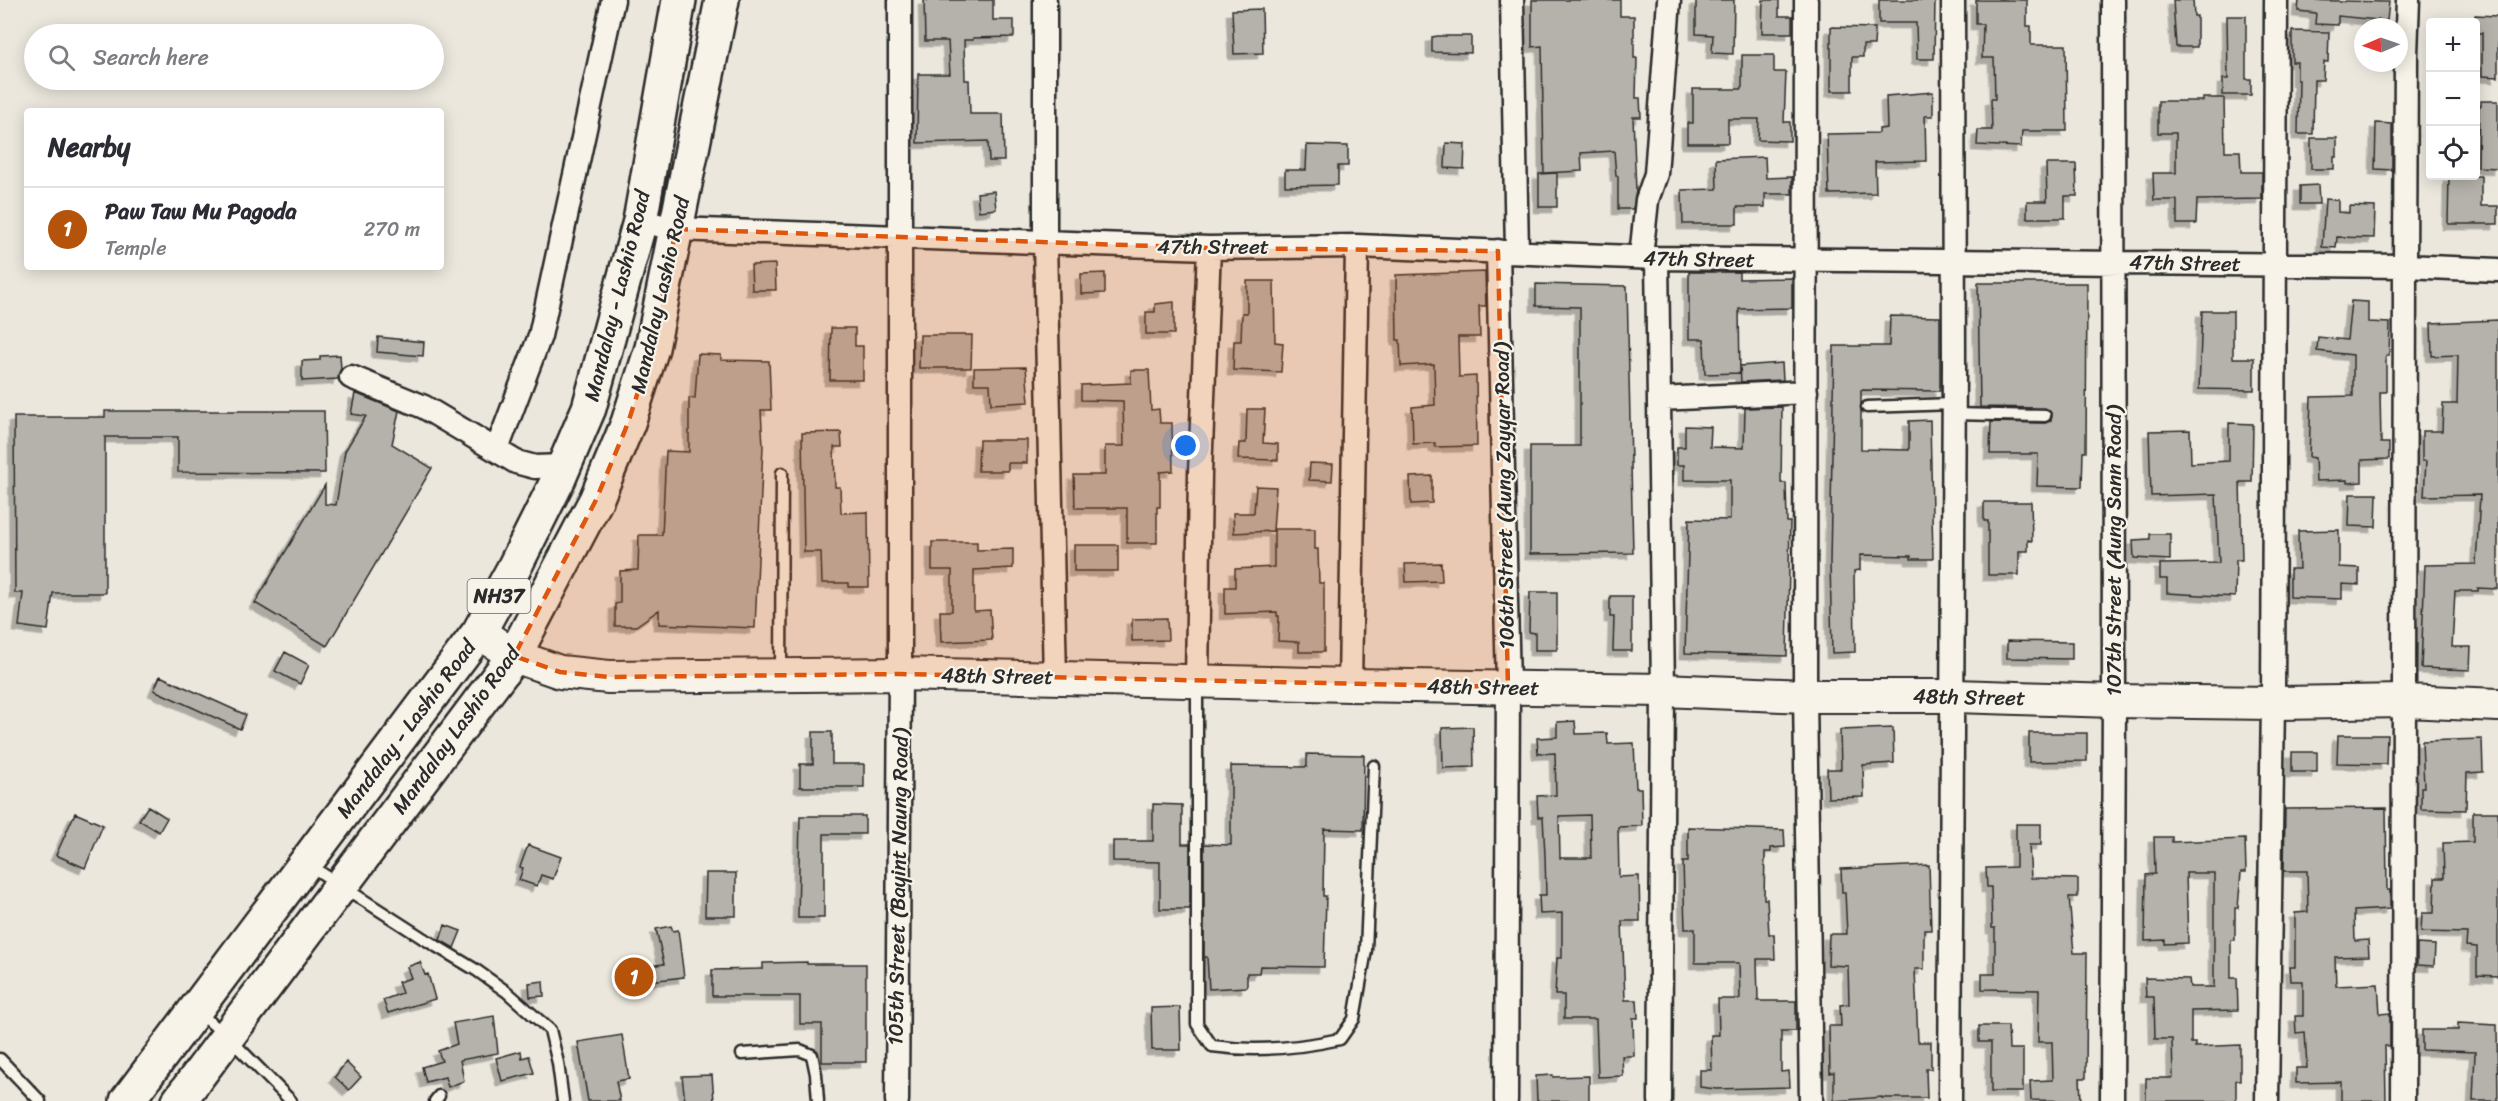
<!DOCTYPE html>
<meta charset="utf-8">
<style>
:root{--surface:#fff;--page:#f7f7f7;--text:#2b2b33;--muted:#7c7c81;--line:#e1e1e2;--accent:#b45309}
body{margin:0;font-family:Sriracha,sans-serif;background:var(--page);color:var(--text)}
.controls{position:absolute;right:18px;top:18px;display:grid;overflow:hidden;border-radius:6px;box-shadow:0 3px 15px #0003}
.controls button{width:54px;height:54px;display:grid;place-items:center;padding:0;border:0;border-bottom:2px solid var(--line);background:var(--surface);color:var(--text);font:30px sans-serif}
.compass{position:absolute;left:2354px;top:18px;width:54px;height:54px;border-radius:50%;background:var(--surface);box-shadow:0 3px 15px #0003;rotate:268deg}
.you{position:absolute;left:1186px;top:446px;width:21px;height:21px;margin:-15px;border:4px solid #fff;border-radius:50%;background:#1a73e8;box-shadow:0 0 0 9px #1a73e833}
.badge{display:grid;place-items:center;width:39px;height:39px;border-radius:50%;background:var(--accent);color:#fff;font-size:20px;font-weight:700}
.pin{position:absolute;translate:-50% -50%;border:3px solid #fff;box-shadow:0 2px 6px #0006}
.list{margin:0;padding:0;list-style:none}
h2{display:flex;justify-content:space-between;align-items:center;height:78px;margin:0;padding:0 24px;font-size:26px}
h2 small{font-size:20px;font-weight:400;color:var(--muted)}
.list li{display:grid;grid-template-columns:39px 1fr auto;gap:18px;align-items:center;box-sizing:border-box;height:84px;padding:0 24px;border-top:2px solid var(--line)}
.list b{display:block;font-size:22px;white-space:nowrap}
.list p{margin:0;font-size:20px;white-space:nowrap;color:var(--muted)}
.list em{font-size:20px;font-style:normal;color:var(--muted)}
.icon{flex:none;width:33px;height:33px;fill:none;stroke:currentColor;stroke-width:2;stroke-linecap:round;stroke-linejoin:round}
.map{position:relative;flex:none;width:2498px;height:1101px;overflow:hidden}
.search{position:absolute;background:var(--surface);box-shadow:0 3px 15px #0003;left:24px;top:24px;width:420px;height:66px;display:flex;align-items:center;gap:15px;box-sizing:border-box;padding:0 21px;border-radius:33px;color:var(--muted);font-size:22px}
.panel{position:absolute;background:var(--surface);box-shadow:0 3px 15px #0003;left:24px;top:108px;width:420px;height:162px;border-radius:6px}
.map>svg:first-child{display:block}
</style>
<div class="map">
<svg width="2498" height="1101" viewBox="0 0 2498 1101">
<defs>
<filter id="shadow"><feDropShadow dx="-5.5" dy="5.5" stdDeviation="0" flood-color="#0004"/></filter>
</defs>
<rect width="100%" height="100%" fill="#ebe7dd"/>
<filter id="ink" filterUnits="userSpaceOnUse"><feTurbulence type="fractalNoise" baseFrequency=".0167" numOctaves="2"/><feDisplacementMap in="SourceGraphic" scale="12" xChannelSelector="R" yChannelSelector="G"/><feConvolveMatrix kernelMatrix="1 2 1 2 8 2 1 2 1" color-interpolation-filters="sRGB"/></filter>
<g filter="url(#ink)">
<!-- building -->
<path fill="#b5b2ab" stroke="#2b2b2b" stroke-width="1.5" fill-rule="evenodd" filter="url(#shadow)" d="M924,0H993V20H1014V37L973,38V40H964L965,80H969L970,114H1003L1004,161H989L988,141L917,143L918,74H950L948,41H925Z
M1532,0H1620V16H1634V58H1637L1636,98H1640L1641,117H1633L1636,191L1633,209H1618V176H1616L1614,151L1581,153L1582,171L1544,173L1542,46L1532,47Z
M1696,0H1734L1733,54L1712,53L1713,35L1696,34Z
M1763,0H1779V16H1792V33H1762Z
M1879,0H1935L1934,59H1917L1916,23H1879Z
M1976,0H2027V26H2031V45H2066L2067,131H2022L2021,147L1977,145L1978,130H1992L1991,99H1995L1994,58H1982L1983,24H1976Z
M2173,0H2193L2194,16H2197V47H2176Z
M2299,0L2389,2L2387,21L2338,16V25L2315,24L2316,13L2298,11Z
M1262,9L1263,53L1234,54L1232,10Z
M2475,15L2498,16V77L2482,76V33H2475Z
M2227,16H2246V79H2251V95H2223V79H2228Z
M1831,27L1875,28L1874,45H1863V57H1852V91H1831Z
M2292,31L2329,32L2328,62H2324L2323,80H2314L2313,134H2298L2299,80H2297V62H2292Z
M1438,36H1471V53L1432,52V37Z
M1742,55H1774V72H1786L1784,122H1790V141L1758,140L1759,119H1728V143H1687V123H1693V89H1742Z
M1933,92V116H1925L1926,161L1875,162L1876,193L1829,194L1827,134L1879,133V129L1887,128L1886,96Z
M2203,98H2224L2225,151H2240L2241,172H2262V199L2197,200L2196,224H2177V200H2154L2153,173H2176V133H2158V101H2203Z
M2481,101H2498V168L2478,167L2479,106H2481Z
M2376,123L2392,124V170L2375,169Z
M2311,138H2337V157H2334V169H2311Z
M1446,143L1465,144L1464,169L1445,168Z
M1307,145L1348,146V166H1338V185L1285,186V170H1306Z
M1765,157L1766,178L1792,177V194H1765V207H1737V224H1683L1682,190L1717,189L1716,159Z
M2046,164H2076L2077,196H2065V218H2027V201H2047Z
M1557,173V207H1539V174Z
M2449,176H2481V206H2498V224H2448Z
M2318,185L2319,204H2300V186Z
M994,191L996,209L979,211L977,193Z
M2325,199L2338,200V212L2349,213V206L2375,207L2374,238L2337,237L2336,248L2322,247Z
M775,264L776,290H752L751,265Z
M1485,272L1486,306H1479L1480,337H1458L1459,377L1476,376L1477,446L1435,447V443L1413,444L1412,407L1435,405L1434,364L1401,366L1400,340H1397L1396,275Z
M1689,272H1739V279L1792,278V308L1739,309L1740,373L1705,374L1704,339H1689Z
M1105,273V293L1081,294V274Z
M1247,281H1274L1275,342L1283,343L1281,372L1233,370L1234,341H1241L1242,313H1247Z
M1978,283H2087L2086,452H2083L2082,487L2037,486L2038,454H1990L1991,422L2045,423L2051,420L2052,416L2049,410L2045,408L1980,407Z
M1536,284L1627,286L1633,553L1530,554V446H1580V307L1536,306Z
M2351,301L2368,302V322L2390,323L2389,356H2386V392H2380L2381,443H2389V459L2362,460V482L2347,483V480L2316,481L2315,458L2309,457L2311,397L2353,396V355L2317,351L2318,337L2347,340Z
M1174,302V334H1146V312H1155V304Z
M2202,311H2233V358H2254V390L2199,389Z
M1890,316L1940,317V391L1861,390V449L1909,450V421L1930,420L1933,559H1911V556L1860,555V570L1854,571L1855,652L1832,653L1830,562L1834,346H1889Z
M2498,320V589L2478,588V591H2455L2452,647H2471L2470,670L2421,668L2425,565L2476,564L2480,495L2424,496L2426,461H2422V431H2442L2443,404H2457L2458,355L2432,356L2431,323Z
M831,328H855V346H863V380H830Z
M920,335H972L971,368H919Z
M378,337L424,342L423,356L377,352Z
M698,354L721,355V360L769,361L771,410H761L763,446L755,628L659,624V610L636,626H615V604L620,603V571L638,570L639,535H662L666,451L689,452V398H695Z
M340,355L341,369L338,379L302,381V361L320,360V356Z
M1782,363L1783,380L1741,382L1740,366Z
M1026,367L1029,402L991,404L990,384H974V368Z
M1131,370H1149L1151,410L1159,409L1160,423H1172L1173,471L1160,472V507H1157V543H1127V508H1075L1074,475H1105V446H1124L1123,401L1081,400V385L1131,383Z
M355,393L399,411L392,444L432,468L327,646L255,603L325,485V504L336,505L345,451L366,416L351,414Z
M1782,407L1781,483H1786L1787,522H1790L1787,656L1685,653L1689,519L1730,520V480H1684V465H1677V447H1685V426L1711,427L1710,447L1744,448L1745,408Z
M1247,409H1265L1263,443L1278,444V460L1238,459L1239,443H1246Z
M105,411H324L325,473L178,472V437H105V593H53L48,630L19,626L23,593H15L14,417H105Z
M2229,423L2253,424L2252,482H2240L2242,560H2236L2235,597L2167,593V579H2160V564L2219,563L2216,494L2151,496L2149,431L2190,430L2191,463L2229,461Z
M841,432L842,447H834L835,487H840L841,513L868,512L869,587H849V583H822L821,552H804L802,433Z
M979,440H1027V463H1008V471H978Z
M1310,463L1333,464L1332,481L1309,480Z
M1432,476V503L1411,504L1410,477Z
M1256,486L1276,487L1273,531L1234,533L1233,513H1254Z
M2350,494H2377L2376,527L2349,526Z
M1984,502H2031L2032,541L2028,540V551H2019V575H1988V521H1984Z
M1274,529H1315V549H1318L1319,583H1324V652H1299V642L1278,641L1279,616H1277V612L1225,614V587H1235V569L1274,567Z
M2339,530V567L2359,568V585L2342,584V599L2290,597V569H2299L2298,531Z
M2150,534H2170V560L2134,558L2133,540L2150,539Z
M932,542H977V550L1013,549V568L974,570V611L990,610L992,640L941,642L940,611H952V570H932Z
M1074,545H1118V571H1074Z
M1441,563L1442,581L1406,582L1405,564Z
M1530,592H1557V650H1535V633L1529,632Z
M1610,596H1632V651H1613L1614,617H1610Z
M1167,618L1168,640L1132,641V619Z
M2007,641L2072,642V659L2007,658Z
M285,652L309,665L300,684L275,671Z
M160,676L246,715L240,729L154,690Z
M1575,721L1576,734L1607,733L1608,744L1634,743L1636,788H1641L1642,826L1618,827L1619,877L1639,876L1640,921H1622L1625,1000H1637L1638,1018H1633L1634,1056H1622L1623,1076L1598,1077L1596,1019H1564V995H1555L1557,958H1562V913L1540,914L1539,895H1546L1545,856L1543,817H1538L1537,796L1556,795L1555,753L1538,754L1537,738L1557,737V722ZM1590,815L1591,858H1560L1559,816Z
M1473,727L1474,767L1443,768L1442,728Z
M1893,728L1894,763L1863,765L1864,797L1828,798L1827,769H1841L1840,730Z
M813,732H832V764H864V787H800V764H813Z
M2029,733H2087V761L2029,762Z
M2338,735H2387L2386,764L2337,763Z
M2482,739L2483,772L2467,773L2466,810L2421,809V787H2424L2422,741Z
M2292,752H2317V772H2292Z
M1307,754L1364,755L1363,830L1324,829L1323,896H1326L1324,967L1260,966L1259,973H1247V987L1209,989L1207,957H1204V844L1231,845V766L1307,767Z
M1153,804L1182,805V844H1190V909H1160V862L1113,861V841H1153Z
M148,806L167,818L159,832L139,820Z
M2386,808L2387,890H2390V909L2354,911L2355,941L2368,940L2369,956L2335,957L2336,986L2378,984L2380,1014L2390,1013V1046H2385L2386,1101H2341V1082L2296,1083V1068H2307L2305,1032L2296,1033L2295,1016H2303V981H2291L2290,967H2295V913L2308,912L2307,871H2284L2285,809Z
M2473,812H2498V976L2477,975V947L2466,946L2467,933L2421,932L2422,913H2434L2435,878H2444L2443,843L2473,842Z
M75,813L103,825L85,868L56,855Z
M800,816H865V834H824V918H798Z
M2016,824H2041V845H2029L2031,878L2078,879V897H2069L2074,953H2087L2086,1078H2080L2081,1101L2031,1100L2030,1081L2053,1080L2052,1042H2038L2039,990L1982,989V974H1995V928H1992L1991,887H1987L1986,868L2016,867Z
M1688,827L1784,830L1785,847L1771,848V852H1765L1764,899H1767L1769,934H1774L1775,959H1757L1758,1001H1796V1031H1781V1072L1789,1071L1790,1087L1716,1089L1700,1087V1070H1712L1711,1035H1719L1718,999H1740L1739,963H1695V929H1685L1683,862H1688Z
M2154,837H2172V842L2245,839L2246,872H2241L2238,908H2235V940H2231V978H2237L2238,1010L2191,1011V1043H2195V1047L2240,1045V1080H2236V1101H2146V1078H2173L2172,1039H2155L2154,997H2146L2145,978L2189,979L2190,987H2214V873H2186L2188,943L2165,944V940L2145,941L2146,875L2155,874Z
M528,845L561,857L553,879L541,875L537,886L519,880L523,868L520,867Z
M1929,865L1931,930H1924V969H1915L1918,1042H1931V1069H1926L1927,1098H1882V1097L1834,1101V1072L1830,1073L1829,1026H1841L1840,1005L1849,1004L1848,966L1828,965L1829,934H1847L1845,892H1842L1841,869Z
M706,873H736V916H705Z
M445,925L461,931L454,948L440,940Z
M671,926L673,931L678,930L684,977L650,981L648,966L664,964L656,929Z
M2417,944L2435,945L2434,966L2417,965Z
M420,962L425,975L428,974L435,999L388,1013L383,1000L402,993L398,982L411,978L407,967Z
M807,962V964H866V1062H822V1024H800V996H712V970L763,969V963Z
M543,981L544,996L530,997L529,983Z
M1180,1007L1181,1050H1152L1151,1008Z
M494,1016L498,1053L460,1060L464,1081L448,1087L445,1077L426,1082L422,1067L442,1061L438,1051L457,1044L453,1023Z
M2458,1023L2497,1025L2498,1101H2473L2475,1052L2422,1050V1030H2458Z
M1979,1026H2008L2009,1049H2023V1092H1991V1042H1979Z
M622,1035L629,1079L616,1081L620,1101H588L578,1042Z
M521,1051L522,1058L529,1056L534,1073L502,1081L496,1058Z
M346,1062L361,1077L349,1090L335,1077Z
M712,1075L714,1101H685L682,1076Z
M1553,1075V1077L1589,1076V1101H1537L1536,1076Z"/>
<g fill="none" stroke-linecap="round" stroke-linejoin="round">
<defs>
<path id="service" d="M1867,407L1953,404
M1953,414L2045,416
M781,672L782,473
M1197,684V1024L1212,1046C1254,1052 1299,1048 1340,1039L1354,1019L1366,950L1374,766
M309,865L421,937L476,970L507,992L550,1030L558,1063L563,1101
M198,1012L228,1037L291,1101
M742,1054L800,1050L812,1055L816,1074L818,1101
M0,1059L40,1101
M435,1101L439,1096"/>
<path id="minor" d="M1045,0V243L1055,678
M1512,0L1517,252
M1806,0L1805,696L1811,1101
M640,221L676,229L1209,248L1357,246L1657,258L2405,266L2498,270
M1498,251L1508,687L1506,1101
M1641,257L1647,200L1656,174L1669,0
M1657,258L1663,690L1660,1101
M351,377L424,407L516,462L535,467L564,466
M1659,399L1806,392
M497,449L540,336L613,0
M1197,681L1200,473L1209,248
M1350,685L1357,246
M897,1101L900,674V0
M1950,1101C1954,734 1955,367 1953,0
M2112,1101L2114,701L2113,0
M2267,1101L2273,703L2276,0
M2403,1101L2405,266L2406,54L2408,0"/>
<path id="secondary" d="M479,632L514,656L560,672L609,677L900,674L1350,685L1663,690L1805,696H1955L2114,701L2273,703L2405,701L2498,705"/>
<path id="trunk" d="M127,1101L479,632L514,568L559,478L589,408L640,221L679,0
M179,1101L514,656L596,500L628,423L652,348L722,0"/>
</defs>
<!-- service casing -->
<use href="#service" stroke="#2b2b2b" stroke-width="15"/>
<!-- minor casing -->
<use href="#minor" stroke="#2b2b2b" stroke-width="27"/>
<!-- secondary casing -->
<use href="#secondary" stroke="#2b2b2b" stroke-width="36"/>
<!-- trunk casing -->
<use href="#trunk" stroke="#2b2b2b" stroke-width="38"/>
<!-- service -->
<use href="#service" stroke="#f7f3e8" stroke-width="10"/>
<!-- minor -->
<use href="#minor" stroke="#f7f3e8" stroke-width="22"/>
<!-- secondary -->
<use href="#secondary" stroke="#f7f3e8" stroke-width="32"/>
<!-- trunk -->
<use href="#trunk" stroke="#f7f3e8" stroke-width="33"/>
</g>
</g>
<!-- marked area -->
<path fill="#df570e" fill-opacity="0.2" stroke="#df570e" stroke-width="4.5" stroke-dasharray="12 8" stroke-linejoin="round" d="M676,229L1209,248L1498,251L1508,687L900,674L609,677L560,672L514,656L596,500L628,423L652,348Z"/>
<g text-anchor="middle" stroke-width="4.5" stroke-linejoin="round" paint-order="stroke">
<!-- shield labels -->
<rect fill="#f7f3e8" stroke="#686764" stroke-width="1.5" x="467.5" y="579" width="63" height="34" rx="4.5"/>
<g font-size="20" font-weight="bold" fill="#2b2b2b">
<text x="499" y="603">NH37</text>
</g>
<!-- street labels -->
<g font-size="21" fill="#2b2b2b" stroke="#f7f3e8">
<text x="1213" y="254">47th Street</text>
<text transform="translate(1699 259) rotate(1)" y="7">47th Street</text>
<text transform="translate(2185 263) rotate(1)" y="7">47th Street</text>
<text transform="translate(660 295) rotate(-77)" y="7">Mandalay Lashio Road</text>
<text transform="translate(617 296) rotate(-76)" y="7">Mandalay - Lashio Road</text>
<text transform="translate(1504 496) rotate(-91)" y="7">106th Street (Aung Zayyar Road)</text>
<text transform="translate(2114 551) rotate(-90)" y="7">107th Street (Aung Sann Road)</text>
<text transform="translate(997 676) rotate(1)" y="7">48th Street</text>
<text transform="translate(1483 687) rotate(1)" y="7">48th Street</text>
<text transform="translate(1969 697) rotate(1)" y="7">48th Street</text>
<text transform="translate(406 729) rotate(-53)" y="7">Mandalay - Lashio Road</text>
<text transform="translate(456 730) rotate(-54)" y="7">Mandalay Lashio Road</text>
<text transform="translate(898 887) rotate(-89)" y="7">105th Street (Bayint Naung Road)</text>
</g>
</g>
</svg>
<div class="controls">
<button>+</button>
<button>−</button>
<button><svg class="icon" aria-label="locate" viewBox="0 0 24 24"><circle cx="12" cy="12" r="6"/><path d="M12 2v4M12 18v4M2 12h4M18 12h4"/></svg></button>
</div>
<svg class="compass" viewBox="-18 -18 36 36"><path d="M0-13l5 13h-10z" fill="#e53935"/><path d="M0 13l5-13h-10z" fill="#7c7c81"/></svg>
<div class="you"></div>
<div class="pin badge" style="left:634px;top:977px">1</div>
<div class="search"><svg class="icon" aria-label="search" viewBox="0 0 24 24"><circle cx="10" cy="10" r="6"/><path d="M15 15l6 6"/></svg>Search here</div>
<section class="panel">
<h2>Nearby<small></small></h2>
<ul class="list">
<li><span class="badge">1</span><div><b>Paw Taw Mu Pagoda</b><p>Temple</p></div><em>270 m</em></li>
</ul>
</section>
</div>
